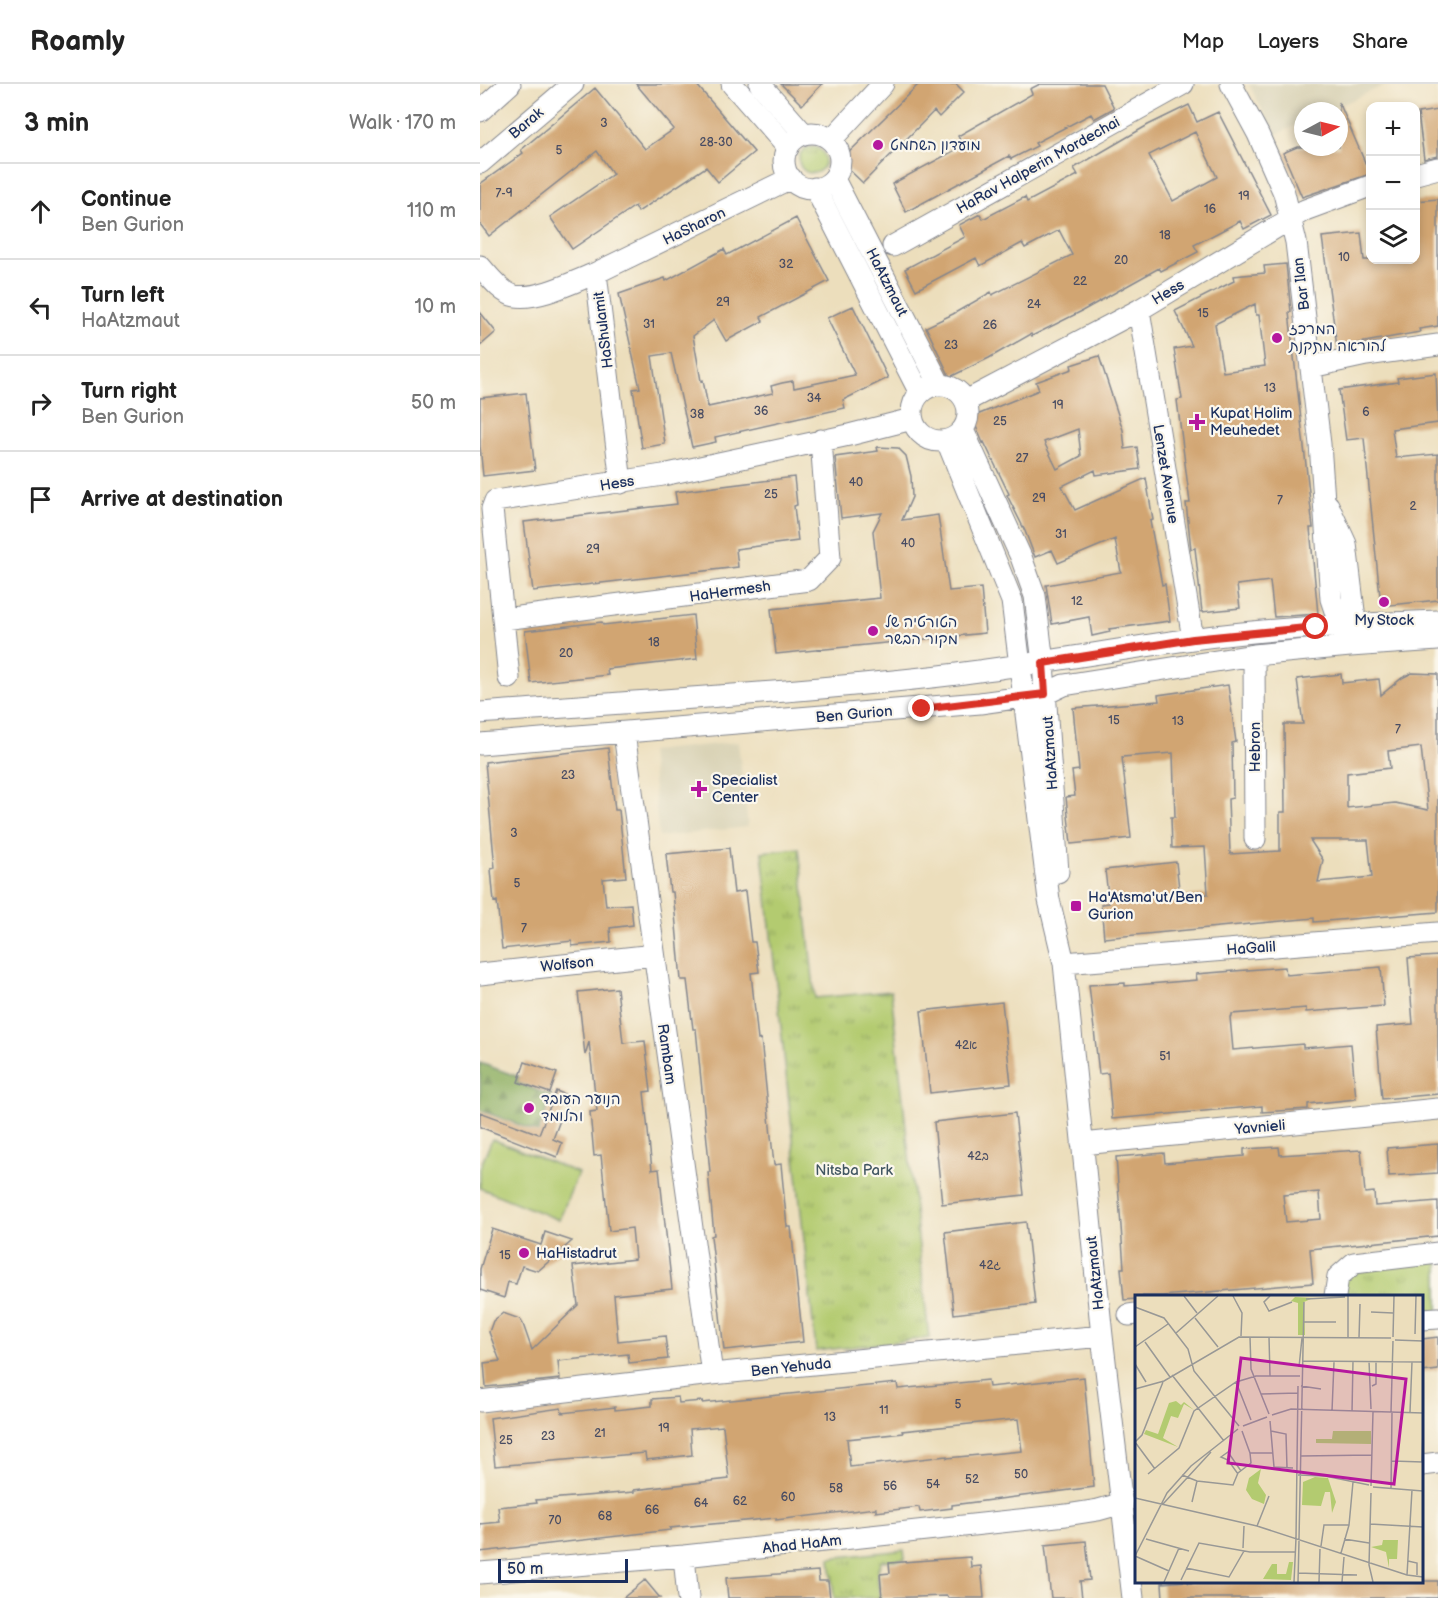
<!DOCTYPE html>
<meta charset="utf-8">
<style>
:root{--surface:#fff;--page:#f2f2f2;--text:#222;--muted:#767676;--line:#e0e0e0}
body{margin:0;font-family:"Balsamiq Sans","Playpen Sans Hebrew",sans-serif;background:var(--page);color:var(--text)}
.controls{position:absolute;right:18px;top:18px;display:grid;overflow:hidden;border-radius:12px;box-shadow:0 3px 9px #0003}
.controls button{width:54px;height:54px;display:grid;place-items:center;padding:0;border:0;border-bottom:2px solid var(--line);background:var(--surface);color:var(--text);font:30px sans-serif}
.compass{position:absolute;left:814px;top:18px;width:54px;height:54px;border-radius:50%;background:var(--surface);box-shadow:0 3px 9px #0003;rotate:83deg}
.scale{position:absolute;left:18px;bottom:15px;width:130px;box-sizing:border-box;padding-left:6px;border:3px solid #1b2f5e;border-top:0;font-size:16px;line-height:21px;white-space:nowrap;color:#1b2f5e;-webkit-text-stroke:4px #fbf7ec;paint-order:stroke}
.stop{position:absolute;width:18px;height:18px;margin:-14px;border:4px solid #d93025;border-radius:50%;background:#fff}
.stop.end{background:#d93025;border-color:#fff;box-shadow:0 2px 6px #0008}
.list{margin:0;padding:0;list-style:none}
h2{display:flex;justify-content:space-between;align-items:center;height:78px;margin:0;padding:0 24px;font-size:26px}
h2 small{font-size:20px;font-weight:400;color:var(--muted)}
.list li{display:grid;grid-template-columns:39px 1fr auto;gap:18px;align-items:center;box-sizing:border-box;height:96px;padding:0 24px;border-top:2px solid var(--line)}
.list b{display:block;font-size:22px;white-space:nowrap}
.list p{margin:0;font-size:20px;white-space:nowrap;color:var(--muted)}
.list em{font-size:20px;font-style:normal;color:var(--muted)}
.icon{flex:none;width:33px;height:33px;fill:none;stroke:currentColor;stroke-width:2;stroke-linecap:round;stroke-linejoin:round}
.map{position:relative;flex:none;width:958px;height:1514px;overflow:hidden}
header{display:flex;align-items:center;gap:36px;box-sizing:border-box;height:84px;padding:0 30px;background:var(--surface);border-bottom:2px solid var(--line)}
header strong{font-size:28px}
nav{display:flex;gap:33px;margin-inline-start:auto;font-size:21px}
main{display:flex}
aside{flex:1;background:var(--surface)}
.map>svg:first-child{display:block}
</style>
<header>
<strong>Roamly</strong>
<nav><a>Map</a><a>Layers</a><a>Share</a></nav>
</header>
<main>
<aside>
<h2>3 min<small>Walk · 170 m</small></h2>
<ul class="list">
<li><svg class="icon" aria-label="ahead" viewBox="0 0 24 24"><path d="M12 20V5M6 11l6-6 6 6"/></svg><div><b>Continue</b><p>Ben Gurion</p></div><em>110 m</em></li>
<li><svg class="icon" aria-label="left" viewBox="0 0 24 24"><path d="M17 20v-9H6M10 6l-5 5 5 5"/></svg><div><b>Turn left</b><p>HaAtzmaut</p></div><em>10 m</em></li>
<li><svg class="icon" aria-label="right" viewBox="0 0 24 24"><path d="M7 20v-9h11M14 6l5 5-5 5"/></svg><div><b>Turn right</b><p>Ben Gurion</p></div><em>50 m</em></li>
<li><svg class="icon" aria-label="arrive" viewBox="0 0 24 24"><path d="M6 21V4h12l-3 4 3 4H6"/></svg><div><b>Arrive at destination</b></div></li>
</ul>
</aside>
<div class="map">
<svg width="958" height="1514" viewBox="0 0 958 1514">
<defs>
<pattern id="grass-tufts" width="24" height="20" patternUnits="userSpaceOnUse" patternTransform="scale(1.5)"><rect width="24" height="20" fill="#b3cb70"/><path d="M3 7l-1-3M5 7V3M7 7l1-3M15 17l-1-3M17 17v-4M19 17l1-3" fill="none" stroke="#91a55f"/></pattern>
<pattern id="forest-firs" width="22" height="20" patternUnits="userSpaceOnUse" patternTransform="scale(1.5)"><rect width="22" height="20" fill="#8eaf62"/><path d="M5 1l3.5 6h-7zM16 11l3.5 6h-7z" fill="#738f54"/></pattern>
</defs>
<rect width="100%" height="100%" fill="#fbf7ec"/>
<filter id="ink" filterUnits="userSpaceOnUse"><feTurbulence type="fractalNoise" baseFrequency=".0167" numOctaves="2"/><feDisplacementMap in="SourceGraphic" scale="12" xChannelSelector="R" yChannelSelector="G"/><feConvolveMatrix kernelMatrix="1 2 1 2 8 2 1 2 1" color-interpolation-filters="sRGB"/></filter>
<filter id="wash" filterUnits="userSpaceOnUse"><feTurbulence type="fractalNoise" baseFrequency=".008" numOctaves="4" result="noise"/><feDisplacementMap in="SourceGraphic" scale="24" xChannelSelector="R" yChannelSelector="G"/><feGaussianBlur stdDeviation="1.35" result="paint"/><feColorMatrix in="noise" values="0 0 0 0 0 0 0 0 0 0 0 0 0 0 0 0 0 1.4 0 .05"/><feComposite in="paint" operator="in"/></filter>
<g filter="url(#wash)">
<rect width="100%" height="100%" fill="#ecdebc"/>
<!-- built -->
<path fill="#d8d1b4" d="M769,0H907L848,27H823V38L795,51Z
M258,658L268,743L179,753L170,667Z"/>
<!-- grass -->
<path fill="url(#grass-tufts)" stroke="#677d67" stroke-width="1.5" d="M319 76a13 13 0 1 1 26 0a13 13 0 1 1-26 0Z
M319,764L335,914L411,907L449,1254L336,1267L282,768Z
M958,1169V1234L942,1235V1212H855L858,1193Z
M424,1466L425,1475L402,1477C394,1487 399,1502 400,1514H354L350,1474Z"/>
<!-- forest -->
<path fill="url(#forest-firs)" stroke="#546f60" stroke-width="1.5" d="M0,979L39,993L37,999L72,1012L58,1048L0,1026Z"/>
<!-- pitch -->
<path fill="#b3cb70" stroke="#677d67" stroke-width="1.5" d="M12,1055L98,1089L79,1136L0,1104V1084Z"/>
<g id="blocks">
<!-- building -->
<path fill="#d1a572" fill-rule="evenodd" d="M156,0H216L274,68L238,98L226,83L158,128L155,122L92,165L70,133L133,90L117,67L9,152L0,140V100L43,69L41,66L115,4L165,65L194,45Z
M301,0H342L322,21Z
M439,0H476L484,8L459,33L454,27L383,99L360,77Z
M560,0H622L634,24L614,35L611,30L555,59L557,62L531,75L529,72L426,128L412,100L483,62L478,52L552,10L550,5Z
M859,18L890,90L822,113L803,69L817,63H859Z
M709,21L717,38L738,28L791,131L764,145L760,137L714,161L718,168L681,187L679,184L602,227L552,252L551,250L509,274L470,293L446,243L473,230L511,208L512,211L592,171L579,146L545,164L542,159L500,182L496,174L436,206L425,185L485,153L479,141L500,130L503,135L545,113L547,118L598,91L594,84L668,41ZM715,48L737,93L693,117L669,71Z
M958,26V72L944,75L938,29Z
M958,115V242L939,245L940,248L857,263L842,153L881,149L884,176H936V117Z
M316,134L349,197L281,233L283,237L246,257L234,236L213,252L221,297L223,296L228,323L293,309L291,302L302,299L313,297L314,304L375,291L347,234L373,222L408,294L363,316L365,324L235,353L236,358L212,363L191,269L172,272L185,360L162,364L153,305L160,304L139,210L185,194L186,197L244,165L247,171Z
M806,180L811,228H809L833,444H830L838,530L794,533L790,497L757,501L760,524L722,528L715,464L711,465L706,419H710L697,316L702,315L694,265L712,262L695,227L754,197L753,192L785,189L784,182ZM775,220L776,231H779L785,282L743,288L735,240Z
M0,228L16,248L0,262Z
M619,272L643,346L645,365L657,363L660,385L616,391L615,386L582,402L595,426L666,394L673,436L670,437L682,501L685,500L690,537L629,545L630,548L612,552L609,533L572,540L566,501L641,488L635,455L578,479L572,466L555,473L545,447L527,411L529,410L504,358L503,359L492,333L559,306L556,298L592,285L591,281ZM598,345L601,372L577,385L564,358Z
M956,289L958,339L912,345L916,374L958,370V516L901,522L884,354L866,356L859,306L918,298L917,294Z
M46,309L55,386L3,392L0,362V314Z
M397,363L418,364L426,372L431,392L432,413L422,436L458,431L469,507L501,504L505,549L296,570L291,525L400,514L393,447L402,429L361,434L355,373L398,367Z
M314,393L317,421L314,422L318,457L256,465L258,483L53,507L44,438L197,420L195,408Z
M213,531L217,575L127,585L128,591L51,599L45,547L122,538L123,541Z
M932,589L958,590V828L834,838V834L624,854L621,820L629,819L625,786L696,778L700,813L728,810L725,763L692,764L691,733H695L693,669L642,673L651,754L591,760L586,713L595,712L592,687L599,686L593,624L679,617L678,611L748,601L756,658L752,659L753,714L748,715L750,770L800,767V728H805L804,640H823L817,595L861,590L862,599L899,595L901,611L922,594ZM941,663L948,726L915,719L867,724V689L910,684L908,667ZM830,756H888L892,793L838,798L843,776Z
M128,664L135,726H139L146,793L123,795L126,822L151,820L153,841L130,844L131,858L92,862V857L22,865L17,817L14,818L11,785L15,784L5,678Z
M249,764L254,809L265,807L271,858H275L279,888L271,889L278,956L281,955L294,1081L301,1080L307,1143H311L323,1258L244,1266L231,1152L234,1151L228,1088H230L216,945H213L207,896H201L193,808H190L186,770Z
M958,872V1010L902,1015L896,943L933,940L928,874Z
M805,883L806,891L901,883L904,922L826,928V924L752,930V932L750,933L753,966L823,960V964L871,960L876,1015L828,1020V1025L782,1028V1022L632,1035L628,989L619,990L609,901L645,899V902L717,896L716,890Z
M137,904L143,959L165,957L171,1007L164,1008L172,1086L179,1085L192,1205L134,1211L138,1257L185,1252L188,1275L149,1279L148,1270L78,1277L80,1295L6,1303L4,1279L20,1277L9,1248L13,1237L23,1229L40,1235L43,1240L52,1266L98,1221L93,1182L155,1175L152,1144L129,1147L121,1071L114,1072L110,1028L117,1027L109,958L105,971L98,908Z
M522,918L531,1000L450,1009L441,927Z
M45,978L77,989L70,1009L38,998Z
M76,1007L89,1012L73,1055L82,1059L77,1073L0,1043V1028L59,1050Z
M535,1029L544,1111L462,1120L454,1038Z
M958,1060V1089L909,1092L907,1064Z
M799,1063L800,1071L881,1066L885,1109L894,1108L895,1122L958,1117V1152L830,1165L833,1199L682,1212H657V1215L644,1216L641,1184H644L636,1073L684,1069L685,1079L764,1072V1065ZM839,1108L841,1135L806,1138L803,1111Z
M546,1138L555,1220L474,1230L465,1148Z
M12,1145L61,1161L65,1148L92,1157L58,1187L42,1182L36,1200L28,1198L24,1214L0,1206V1185Z
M958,1253V1286L942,1288V1255Z
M604,1293L614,1403L472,1421V1424L440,1428L439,1423L396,1428V1424L296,1436V1434L190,1444L191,1446L0,1468V1440L20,1438L18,1423L57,1419L56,1416L154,1408V1406L249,1395L243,1342L210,1345L212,1371L166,1376L165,1369L15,1382L10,1334L81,1324L82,1329L135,1323V1326L172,1322V1315L198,1313L199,1319L222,1317V1319L417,1299L418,1305L508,1296L509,1303ZM538,1335L542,1367L467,1374V1372L370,1383L367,1355L423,1349L422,1347Z
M606,1457L610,1496L600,1497L602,1514H571L565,1461Z
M490,1473L491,1483L501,1482L504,1514H468L467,1512L402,1514L400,1490L410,1489L409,1479Z
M338,1487L339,1497H348L350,1514H248L246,1494Z
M165,1496L180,1514H143Z
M707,1497L709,1499L731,1497H958V1514H683L682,1499Z"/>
</g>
</g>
<g filter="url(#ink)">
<use href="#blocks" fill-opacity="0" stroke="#84868d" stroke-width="1.5"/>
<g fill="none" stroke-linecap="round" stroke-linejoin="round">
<defs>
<path id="minor" d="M252,0L308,64
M280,0L324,50
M751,0L778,50L804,109L816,158L840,360L851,515L860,542L866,554
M0,27L30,0
M304 77a28 28 0 1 1 56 0a28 28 0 1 1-56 0Z
M351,56L403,0
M0,79L93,0
M936,90L958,84
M354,95L460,301
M335,104L440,309
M413,162L703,0
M0,182C9,192 21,209 35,212C58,216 95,197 116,189L141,399
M116,189L311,94
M659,226L713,555
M831,283L886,271L958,261
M432 329a28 28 0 1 1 56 0a28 28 0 1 1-56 0Z
M486,317L659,226L825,126L890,102
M483,346L541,473L555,512L563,579L578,788
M467,357L532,517L569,816L584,879L622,1252L653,1514
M848,421L866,460L874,527L872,554
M24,535L329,496L350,474L341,356
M774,571L775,755
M29,594L12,425L15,417L183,391L369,351L432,335
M0,629C159,617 319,609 477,590C556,580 634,566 712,555C793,544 876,540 958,537
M144,649L232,1290
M0,660L500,619L565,610L584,601L774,571L870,562L958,556
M584,879L958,849
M0,890L174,871
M602,1060L958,1025
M855,1212L858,1193L874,1179L958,1169
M649,1231L656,1230
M942,1235L958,1234
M0,1317L232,1290L622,1252
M942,1381L958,1379
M204,1472L208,1514
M0,1489L204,1472L586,1431L618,1426L643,1419"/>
</defs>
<!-- minor casing -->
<use href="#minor" stroke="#84868d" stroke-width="23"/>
<!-- minor -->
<use href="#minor" stroke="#fff" stroke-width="21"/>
</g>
</g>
<g fill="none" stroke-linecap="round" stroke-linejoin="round" filter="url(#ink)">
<!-- route -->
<path stroke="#d93025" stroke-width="8" d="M442,625L565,610L563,579L713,555L836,543"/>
</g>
<!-- markers -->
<g fill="#b5179e" stroke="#fbf7ec" stroke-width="2">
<circle cx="398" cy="61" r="6"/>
<circle cx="797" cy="254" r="6"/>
<path d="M714 329h6v6h6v6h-6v6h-6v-6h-6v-6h6z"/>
<circle cx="904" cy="518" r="6"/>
<circle cx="393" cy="547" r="6"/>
<path d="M216 696h6v6h6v6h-6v6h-6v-6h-6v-6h6z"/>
<rect x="590" y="816" width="12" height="12" rx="3"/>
<circle cx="49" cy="1024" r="6"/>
<circle cx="44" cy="1169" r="6"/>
</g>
<g text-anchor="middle" stroke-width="4.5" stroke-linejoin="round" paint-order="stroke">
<!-- number labels -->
<g font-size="12" fill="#484c63">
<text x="124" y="43">3</text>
<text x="236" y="62">28-30</text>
<text x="79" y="70">5</text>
<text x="24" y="113">7-9</text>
<text x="764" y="116">19</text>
<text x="730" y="129">16</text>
<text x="685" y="155">18</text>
<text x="864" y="177">10</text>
<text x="641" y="180">20</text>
<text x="306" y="184">32</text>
<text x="600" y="201">22</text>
<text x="243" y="222">29</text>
<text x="554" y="224">24</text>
<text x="723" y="233">15</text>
<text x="169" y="244">31</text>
<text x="510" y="245">26</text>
<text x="471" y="265">23</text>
<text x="790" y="308">13</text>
<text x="334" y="318">34</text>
<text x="578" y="325">19</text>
<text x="281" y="331">36</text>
<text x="886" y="332">6</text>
<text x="217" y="334">38</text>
<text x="520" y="341">25</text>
<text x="542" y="378">27</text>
<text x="376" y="402">40</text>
<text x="291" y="414">25</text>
<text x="559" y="418">29</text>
<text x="800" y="420">7</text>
<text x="933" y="426">2</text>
<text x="581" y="454">31</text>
<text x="428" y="463">40</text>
<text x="113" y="469">29</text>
<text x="597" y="521">12</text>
<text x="174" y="562">18</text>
<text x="86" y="573">20</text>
<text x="634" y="640">15</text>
<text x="698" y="641">13</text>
<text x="918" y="649">7</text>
<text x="88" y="695">23</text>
<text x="34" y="753">3</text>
<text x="37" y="803">5</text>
<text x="44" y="848">7</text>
<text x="486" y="965">42א</text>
<text x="685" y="976">51</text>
<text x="498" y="1076">42ב</text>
<text x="25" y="1175">15</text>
<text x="510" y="1185">42ג</text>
<text x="478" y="1324">5</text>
<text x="404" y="1330">11</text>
<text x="350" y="1337">13</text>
<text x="184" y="1348">19</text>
<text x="120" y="1353">21</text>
<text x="68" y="1356">23</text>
<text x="26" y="1360">25</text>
<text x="541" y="1394">50</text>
<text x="492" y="1399">52</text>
<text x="453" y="1404">54</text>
<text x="410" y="1406">56</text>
<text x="356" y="1408">58</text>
<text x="308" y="1417">60</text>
<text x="260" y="1421">62</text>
<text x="221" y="1423">64</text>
<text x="172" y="1430">66</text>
<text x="125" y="1436">68</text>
<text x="75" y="1440">70</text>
</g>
<!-- street labels -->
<g font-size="15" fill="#1b2f5e" stroke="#fbf7ec">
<text transform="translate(46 39) rotate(-40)" y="5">Barak</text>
<text transform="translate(558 81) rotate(-29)" y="5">HaRav Halperin Mordechai</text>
<text transform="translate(214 142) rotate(-26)" y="5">HaSharon</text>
<text transform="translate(407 198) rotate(63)" y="5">HaAtzmaut</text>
<text transform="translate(821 200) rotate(-97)" y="5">Bar Ilan</text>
<text transform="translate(688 208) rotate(-31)" y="5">Hess</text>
<text transform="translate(123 246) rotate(-97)" y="5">HaShulamit</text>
<text transform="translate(686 390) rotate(81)" y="5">Lenzet Avenue</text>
<text transform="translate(137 399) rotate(-9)" y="5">Hess</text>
<text transform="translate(250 507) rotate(-8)" y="5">HaHermesh</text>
<text transform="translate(374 630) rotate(-5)" y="5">Ben Gurion</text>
<text transform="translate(775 663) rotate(-90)" y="5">Hebron</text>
<text transform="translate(570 669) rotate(-94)" y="5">HaAtzmaut</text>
<text transform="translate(771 864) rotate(-4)" y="5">HaGalil</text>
<text transform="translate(87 880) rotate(-6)" y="5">Wolfson</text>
<text transform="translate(187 970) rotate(82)" y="5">Rambam</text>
<text transform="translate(780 1043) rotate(-5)" y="5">Yavnieli</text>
<text transform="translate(615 1189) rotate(-96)" y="5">HaAtzmaut</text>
<text transform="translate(311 1283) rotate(-6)" y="5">Ben Yehuda</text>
<text transform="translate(322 1460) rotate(-6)" y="5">Ahad HaAm</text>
</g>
<!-- poi labels -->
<g font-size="15" fill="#1b2f5e" stroke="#fbf7ec" text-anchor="start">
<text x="410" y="66">מועדון השחמט</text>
<text x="809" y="250">המרכז<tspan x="809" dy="17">להוראה מתקנת</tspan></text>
<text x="730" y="334">Kupat Holim<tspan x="730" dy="17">Meuhedet</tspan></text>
<text x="904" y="541" text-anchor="middle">My Stock</text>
<text x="405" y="543">הטורטיה של<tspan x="405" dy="17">מקור הבשר</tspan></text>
<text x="232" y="701">Specialist<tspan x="232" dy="17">Center</tspan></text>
<text x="608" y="818">Ha'Atsma'ut/Ben<tspan x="608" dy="17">Gurion</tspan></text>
<text x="61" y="1020">הנוער העובד<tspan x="61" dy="17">והלומד</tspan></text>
<text x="56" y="1174">HaHistadrut</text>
</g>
<!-- park labels -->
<g font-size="15" fill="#415662" stroke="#fbf7ec">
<text x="374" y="1091">Nitsba Park</text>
</g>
</g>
<!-- overview -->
<g transform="translate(655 1211)">
<rect width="288" height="288" fill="#ecdebc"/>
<path d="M160,2L178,3L169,7L170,40H163V8L156,6ZM41,106L46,110L49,107L59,115L49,109L43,123L36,121L28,143L43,152L9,139L11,135L23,139L34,108ZM198,136H236V149L181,148V144H197ZM126,174L123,188L131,200L129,209L117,204L111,195L114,183ZM180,182L193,183L201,207L197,218L195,197H190L186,211L167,210L168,187ZM248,245H263L262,264H254V273L251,257L236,252L247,250ZM154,267H158L156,285L128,284L137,269H142V279H151Z" fill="#b3cb70"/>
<path fill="none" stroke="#989896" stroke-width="1.5" d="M49,1L62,18M98,1L107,18L106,41M135,1L129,7L134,16L157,7M213,1V43M171,4L210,2M0,12L29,23L53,54L59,76L104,131M236,17L258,18M60,23L83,52M169,27H201M41,38L83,1M280,39L281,1M115,42L116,74L134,119M134,42L135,81M258,42L259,1M224,43L225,9M260,45L288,46M10,47L35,82M0,52L33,29M168,66L288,67M234,66L236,114M0,69L11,87M164,72L167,43M37,80L89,146M101,87L116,125M166,91L186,94M237,91L241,89V66M0,94L29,86L104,42L256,43M126,99L163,98M197,116L199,67M217,117L218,66M256,117L258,46M275,117L277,67M137,120L156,114L288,118M135,126L139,172L158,173M108,131L132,122M107,136L115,158M136,136L151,139L152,173M0,147L7,140L28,87M0,147L20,174M166,161L237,160M257,166L288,167M287,167L288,134M13,179L44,153L59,116L101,87L121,81H165M103,179L93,165L86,162L93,157L106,176M47,180L62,186L98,190L103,178L116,168L115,158H138M163,180L190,181L234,190M236,191L238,117M238,192L288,196M256,194L257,117M236,198L234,270L238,287M0,203L122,231L272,280L288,282M57,207L62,186M28,209L76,157M235,229L288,232M122,231L134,201M161,243L163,91M11,244L54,256M164,244L169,7M209,244L234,248M186,251L189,230H214M108,253L109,231M206,258L214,230L218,187M0,261L32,198L56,171L103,134M0,261L34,276M273,266L282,268V280M51,273L94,282L109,256M163,278L222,280M272,280L277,195M46,285L64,248L115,257H160M29,287L44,253M159,287L161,243M163,287L164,246M184,287L185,254M207,287L209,262"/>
<path fill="#b5179e" fill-opacity="0.15" stroke="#b5179e" stroke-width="3" d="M106,63L271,84L259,189L93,168Z"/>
<rect width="288" height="288" fill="none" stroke="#1b2f5e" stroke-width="3"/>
</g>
</svg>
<div class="controls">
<button>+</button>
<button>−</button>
<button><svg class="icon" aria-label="layers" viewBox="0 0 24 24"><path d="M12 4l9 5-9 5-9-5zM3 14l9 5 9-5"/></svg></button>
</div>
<svg class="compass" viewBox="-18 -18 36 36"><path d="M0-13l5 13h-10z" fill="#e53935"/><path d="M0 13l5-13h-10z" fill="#767676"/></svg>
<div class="scale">50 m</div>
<div class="stop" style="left:836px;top:543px"></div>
<div class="stop end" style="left:442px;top:625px"></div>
</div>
</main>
